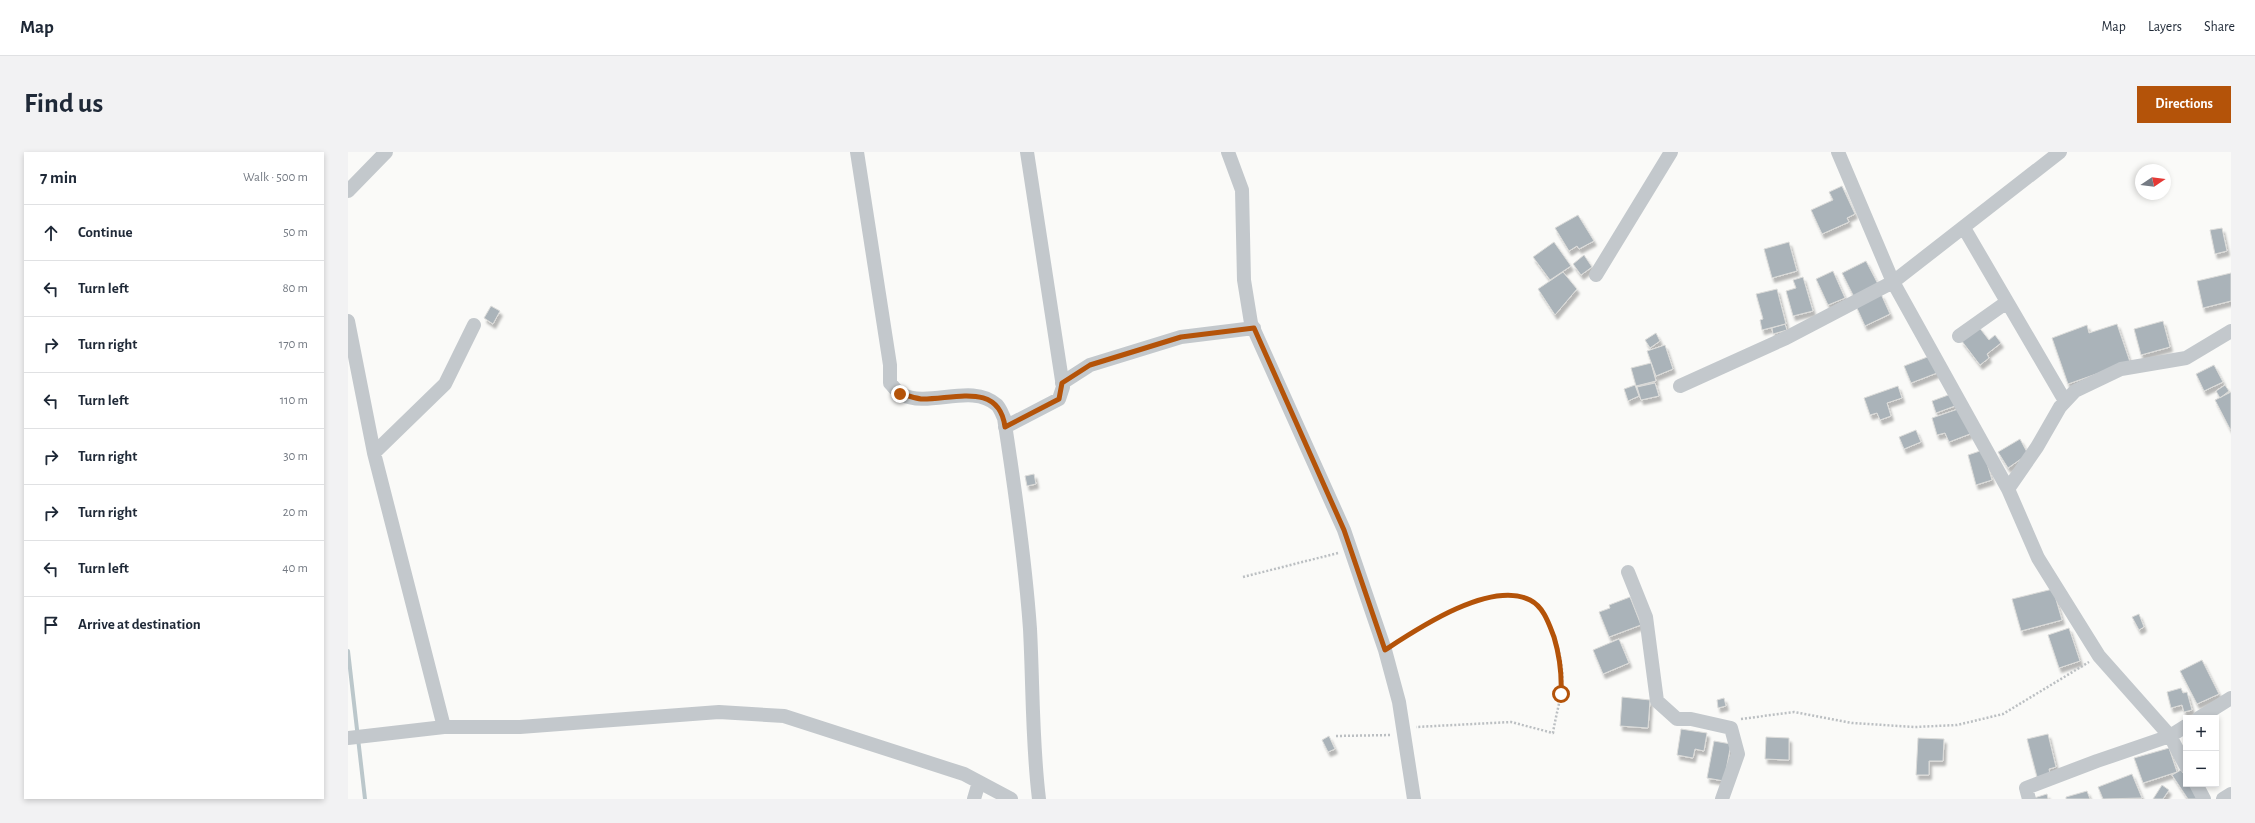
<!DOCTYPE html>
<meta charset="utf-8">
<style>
:root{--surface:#fff;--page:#f2f2f3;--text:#1f2937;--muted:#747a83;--line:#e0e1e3;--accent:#b45309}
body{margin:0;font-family:"Alegreya Sans",sans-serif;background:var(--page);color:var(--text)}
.controls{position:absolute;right:12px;bottom:12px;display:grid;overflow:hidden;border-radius:0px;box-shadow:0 2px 6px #0003}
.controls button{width:36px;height:36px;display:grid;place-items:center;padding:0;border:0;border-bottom:1px solid var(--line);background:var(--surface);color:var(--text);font:20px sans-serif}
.compass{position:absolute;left:1787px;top:12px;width:36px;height:36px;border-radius:50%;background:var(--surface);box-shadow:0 2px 6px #0003;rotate:77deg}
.stop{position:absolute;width:12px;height:12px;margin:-9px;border:3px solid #b45309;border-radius:50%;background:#fff}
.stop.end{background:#b45309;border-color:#fff;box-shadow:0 1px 4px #0008}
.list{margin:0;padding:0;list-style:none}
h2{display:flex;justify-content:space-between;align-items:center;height:52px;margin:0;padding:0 16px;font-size:17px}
h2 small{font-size:13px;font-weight:400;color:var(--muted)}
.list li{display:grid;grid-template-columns:26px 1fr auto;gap:12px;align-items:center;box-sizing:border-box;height:56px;padding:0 16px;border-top:1px solid var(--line)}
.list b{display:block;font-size:15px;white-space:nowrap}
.list em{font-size:13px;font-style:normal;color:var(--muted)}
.icon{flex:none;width:22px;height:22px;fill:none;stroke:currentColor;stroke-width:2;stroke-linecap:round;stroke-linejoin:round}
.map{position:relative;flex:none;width:1883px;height:647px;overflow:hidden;border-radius:0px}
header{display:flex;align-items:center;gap:24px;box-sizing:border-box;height:56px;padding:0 20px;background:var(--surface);border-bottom:1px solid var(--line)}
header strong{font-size:19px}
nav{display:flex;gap:22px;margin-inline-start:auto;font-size:14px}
.intro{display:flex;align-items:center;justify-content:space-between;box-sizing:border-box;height:96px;padding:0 24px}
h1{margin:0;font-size:28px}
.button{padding:10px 18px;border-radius:0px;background:var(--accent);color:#fff;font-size:14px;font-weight:700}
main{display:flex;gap:24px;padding:0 24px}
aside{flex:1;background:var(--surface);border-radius:0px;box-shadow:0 2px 6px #0003}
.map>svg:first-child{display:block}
</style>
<header>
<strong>Map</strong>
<nav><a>Map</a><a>Layers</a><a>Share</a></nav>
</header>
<div class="intro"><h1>Find us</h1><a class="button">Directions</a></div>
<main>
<aside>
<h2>7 min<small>Walk · 500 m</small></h2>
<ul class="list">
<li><svg class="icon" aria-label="ahead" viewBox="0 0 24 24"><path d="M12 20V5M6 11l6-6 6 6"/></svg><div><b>Continue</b></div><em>50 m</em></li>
<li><svg class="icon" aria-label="left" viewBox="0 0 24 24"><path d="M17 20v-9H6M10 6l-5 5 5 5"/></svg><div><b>Turn left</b></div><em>80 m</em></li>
<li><svg class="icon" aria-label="right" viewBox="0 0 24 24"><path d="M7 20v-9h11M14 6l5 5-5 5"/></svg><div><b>Turn right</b></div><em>170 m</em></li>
<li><svg class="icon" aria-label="left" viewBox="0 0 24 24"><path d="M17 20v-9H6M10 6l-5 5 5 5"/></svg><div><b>Turn left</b></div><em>110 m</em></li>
<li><svg class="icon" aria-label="right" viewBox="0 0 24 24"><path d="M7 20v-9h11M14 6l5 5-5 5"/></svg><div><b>Turn right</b></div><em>30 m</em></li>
<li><svg class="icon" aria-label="right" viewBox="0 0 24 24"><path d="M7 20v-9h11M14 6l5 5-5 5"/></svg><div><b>Turn right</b></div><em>20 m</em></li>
<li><svg class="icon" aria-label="left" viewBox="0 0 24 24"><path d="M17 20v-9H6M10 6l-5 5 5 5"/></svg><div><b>Turn left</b></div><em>40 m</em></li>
<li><svg class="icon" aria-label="arrive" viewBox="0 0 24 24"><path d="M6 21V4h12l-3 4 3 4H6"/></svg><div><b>Arrive at destination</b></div></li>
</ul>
</aside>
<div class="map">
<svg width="1883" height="647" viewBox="0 0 1883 647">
<defs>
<filter id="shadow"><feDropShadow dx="2.5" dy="4.5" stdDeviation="1" flood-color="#0004"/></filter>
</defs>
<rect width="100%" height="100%" fill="#fafaf8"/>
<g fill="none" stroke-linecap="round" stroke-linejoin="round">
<!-- stream -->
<path stroke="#bbc7cb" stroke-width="4" d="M0,499L17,647"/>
</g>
<!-- building -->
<path fill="#aab3b9" stroke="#dcdcda" filter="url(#shadow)" d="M1494,34L1507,62L1499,66L1501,70L1474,82L1463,58L1485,48L1481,40Z
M1230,63L1246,89L1231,97L1229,94L1221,99L1207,76Z
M1874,76L1879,99L1867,102L1862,78Z
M1206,90L1223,114L1202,128L1185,105Z
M1441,90L1449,119L1424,126L1416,97Z
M1236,103L1244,115L1233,123L1225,112Z
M1518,109L1531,134L1507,147L1494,121Z
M1485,119L1497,146L1480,153L1468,127Z
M1215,120L1229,137L1207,163L1190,137Z
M1883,121V149L1855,156L1849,129Z
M1455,125L1465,159L1445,164L1438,139L1448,136L1445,128Z
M1429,137L1438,172L1414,178L1412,168L1415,167L1408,142Z
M1533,142L1542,162L1517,174L1508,154Z
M143,154L152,159L145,172L136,166Z
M1815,169L1822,195L1793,203L1786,177Z
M1437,172L1439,178L1425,182L1424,176Z
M1769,172L1782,210L1720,232L1704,186L1739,173L1741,181Z
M1630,174L1641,188L1647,183L1653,191L1639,202L1641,206L1632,213L1613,188Z
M1308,181L1312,189L1302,196L1297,188Z
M1317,193L1325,217L1308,224L1299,199Z
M1582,204L1589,221L1563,231L1556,214Z
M1303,211L1308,229L1288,234L1283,216Z
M1866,213L1875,230L1856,239L1848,222Z
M1307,231L1311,244L1293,248L1289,235Z
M1287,233L1291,244L1280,249L1276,237Z
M1877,233L1881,239L1872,246L1868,239Z
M1550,234L1554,246L1539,251L1543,264L1532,268L1529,261L1522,263L1516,246Z
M1883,240V277H1882L1867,248Z
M1603,242L1607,254L1588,261L1584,249Z
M1613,256L1622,282L1601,290L1597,281L1589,283L1584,266Z
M1568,278L1573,290L1556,297L1551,285Z
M1672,287L1680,302L1660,316L1650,300Z
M1635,298L1644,328L1628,333L1620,303Z
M686,322L688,332L679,334L677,324Z
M1705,437L1714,468L1673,479L1664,447Z
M1282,445L1293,473L1261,485L1251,460L1262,456L1261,453Z
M1791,462L1796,475L1791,478L1784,465Z
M1721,476L1732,509L1711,516L1700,483Z
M1271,487L1281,511L1255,522L1245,498Z
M1854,508L1871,542L1849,552L1832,519Z
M1833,536L1835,541L1839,540L1844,558L1836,560L1834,553L1823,556L1819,540Z
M1274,545L1302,548L1300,576L1272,574Z
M1376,546L1378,554L1370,556L1369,548Z
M1333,577L1359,581L1356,599L1347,597L1345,606L1329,603Z
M1700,582L1708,615L1701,617L1702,622L1689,625L1679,587Z
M981,584L987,597L980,600L974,588Z
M1418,585L1441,586V608L1417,607Z
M1570,586L1596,587L1595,609H1581V623H1568Z
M1366,589L1383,592L1376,629L1359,626Z
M1821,596L1829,620L1795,631L1786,606Z
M1833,618L1838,625V632H1842L1849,647H1840L1824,623Z
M1784,622L1794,646L1755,647L1750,635Z
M1814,633L1821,638L1815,647H1805Z
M1739,639L1742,647H1718V645Z
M1699,642L1700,647H1687L1686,646Z"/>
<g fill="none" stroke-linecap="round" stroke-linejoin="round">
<!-- path -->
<path stroke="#bbbfc2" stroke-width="2.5" stroke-dasharray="2 2" stroke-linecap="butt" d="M895,425L990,401
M1047,491C1077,472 1146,429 1182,448C1201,458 1212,497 1214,518C1216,540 1208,560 1205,581L1163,570L1068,575
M1393,567L1446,560L1504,571L1567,575L1609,573L1655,562L1741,510
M988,584L1043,583"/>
<!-- street -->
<path stroke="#c3c8cc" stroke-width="14" d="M509,0L542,213V231C545,234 549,240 553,242C581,257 623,230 649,253C652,256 654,262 656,266C667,337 677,406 682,477C685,534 684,591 691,647
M880,0L894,38L896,128L903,171L996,378L1037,498L1051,550L1066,647
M1490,0L1545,130L1660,337L1690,406L1751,504L1822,584L1838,614
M0,39L38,0
M1616,76L1717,249
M1248,123L1323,0
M0,169L26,301
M1611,184L1659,150
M714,231L742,213L833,185L906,176
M1332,234L1438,186L1545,130L1712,0
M657,275L711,247L715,235L679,0
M1660,337L1689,295L1712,255L1727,239L1773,217L1838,206L1883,179
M1280,420L1298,465L1309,549L1329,567H1343L1383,576L1390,602L1374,647
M1851,566L1883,546
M96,575L26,301L97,232L126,173
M0,586L96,575H172L371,560L436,564L616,622L663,647
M1848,632L1856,647
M626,647L631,630
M1681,647L1678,636L1749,609L1822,584L1838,574
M1875,647L1883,642"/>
</g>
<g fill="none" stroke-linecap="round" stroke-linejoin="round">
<!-- route -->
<path stroke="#b45309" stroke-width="5" d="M552,242C559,243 566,246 573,247C604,248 651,229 657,275L711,247L714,231L742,213L833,185L906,176L996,378L1037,498C1069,477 1142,428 1182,448C1196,455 1201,472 1206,485C1212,505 1214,522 1213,542"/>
</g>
</svg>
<div class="controls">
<button>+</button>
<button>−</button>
</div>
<svg class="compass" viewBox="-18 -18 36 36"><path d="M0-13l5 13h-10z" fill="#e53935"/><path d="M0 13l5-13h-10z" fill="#747a83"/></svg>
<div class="stop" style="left:1213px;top:542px"></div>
<div class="stop end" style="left:552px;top:242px"></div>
</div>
</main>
